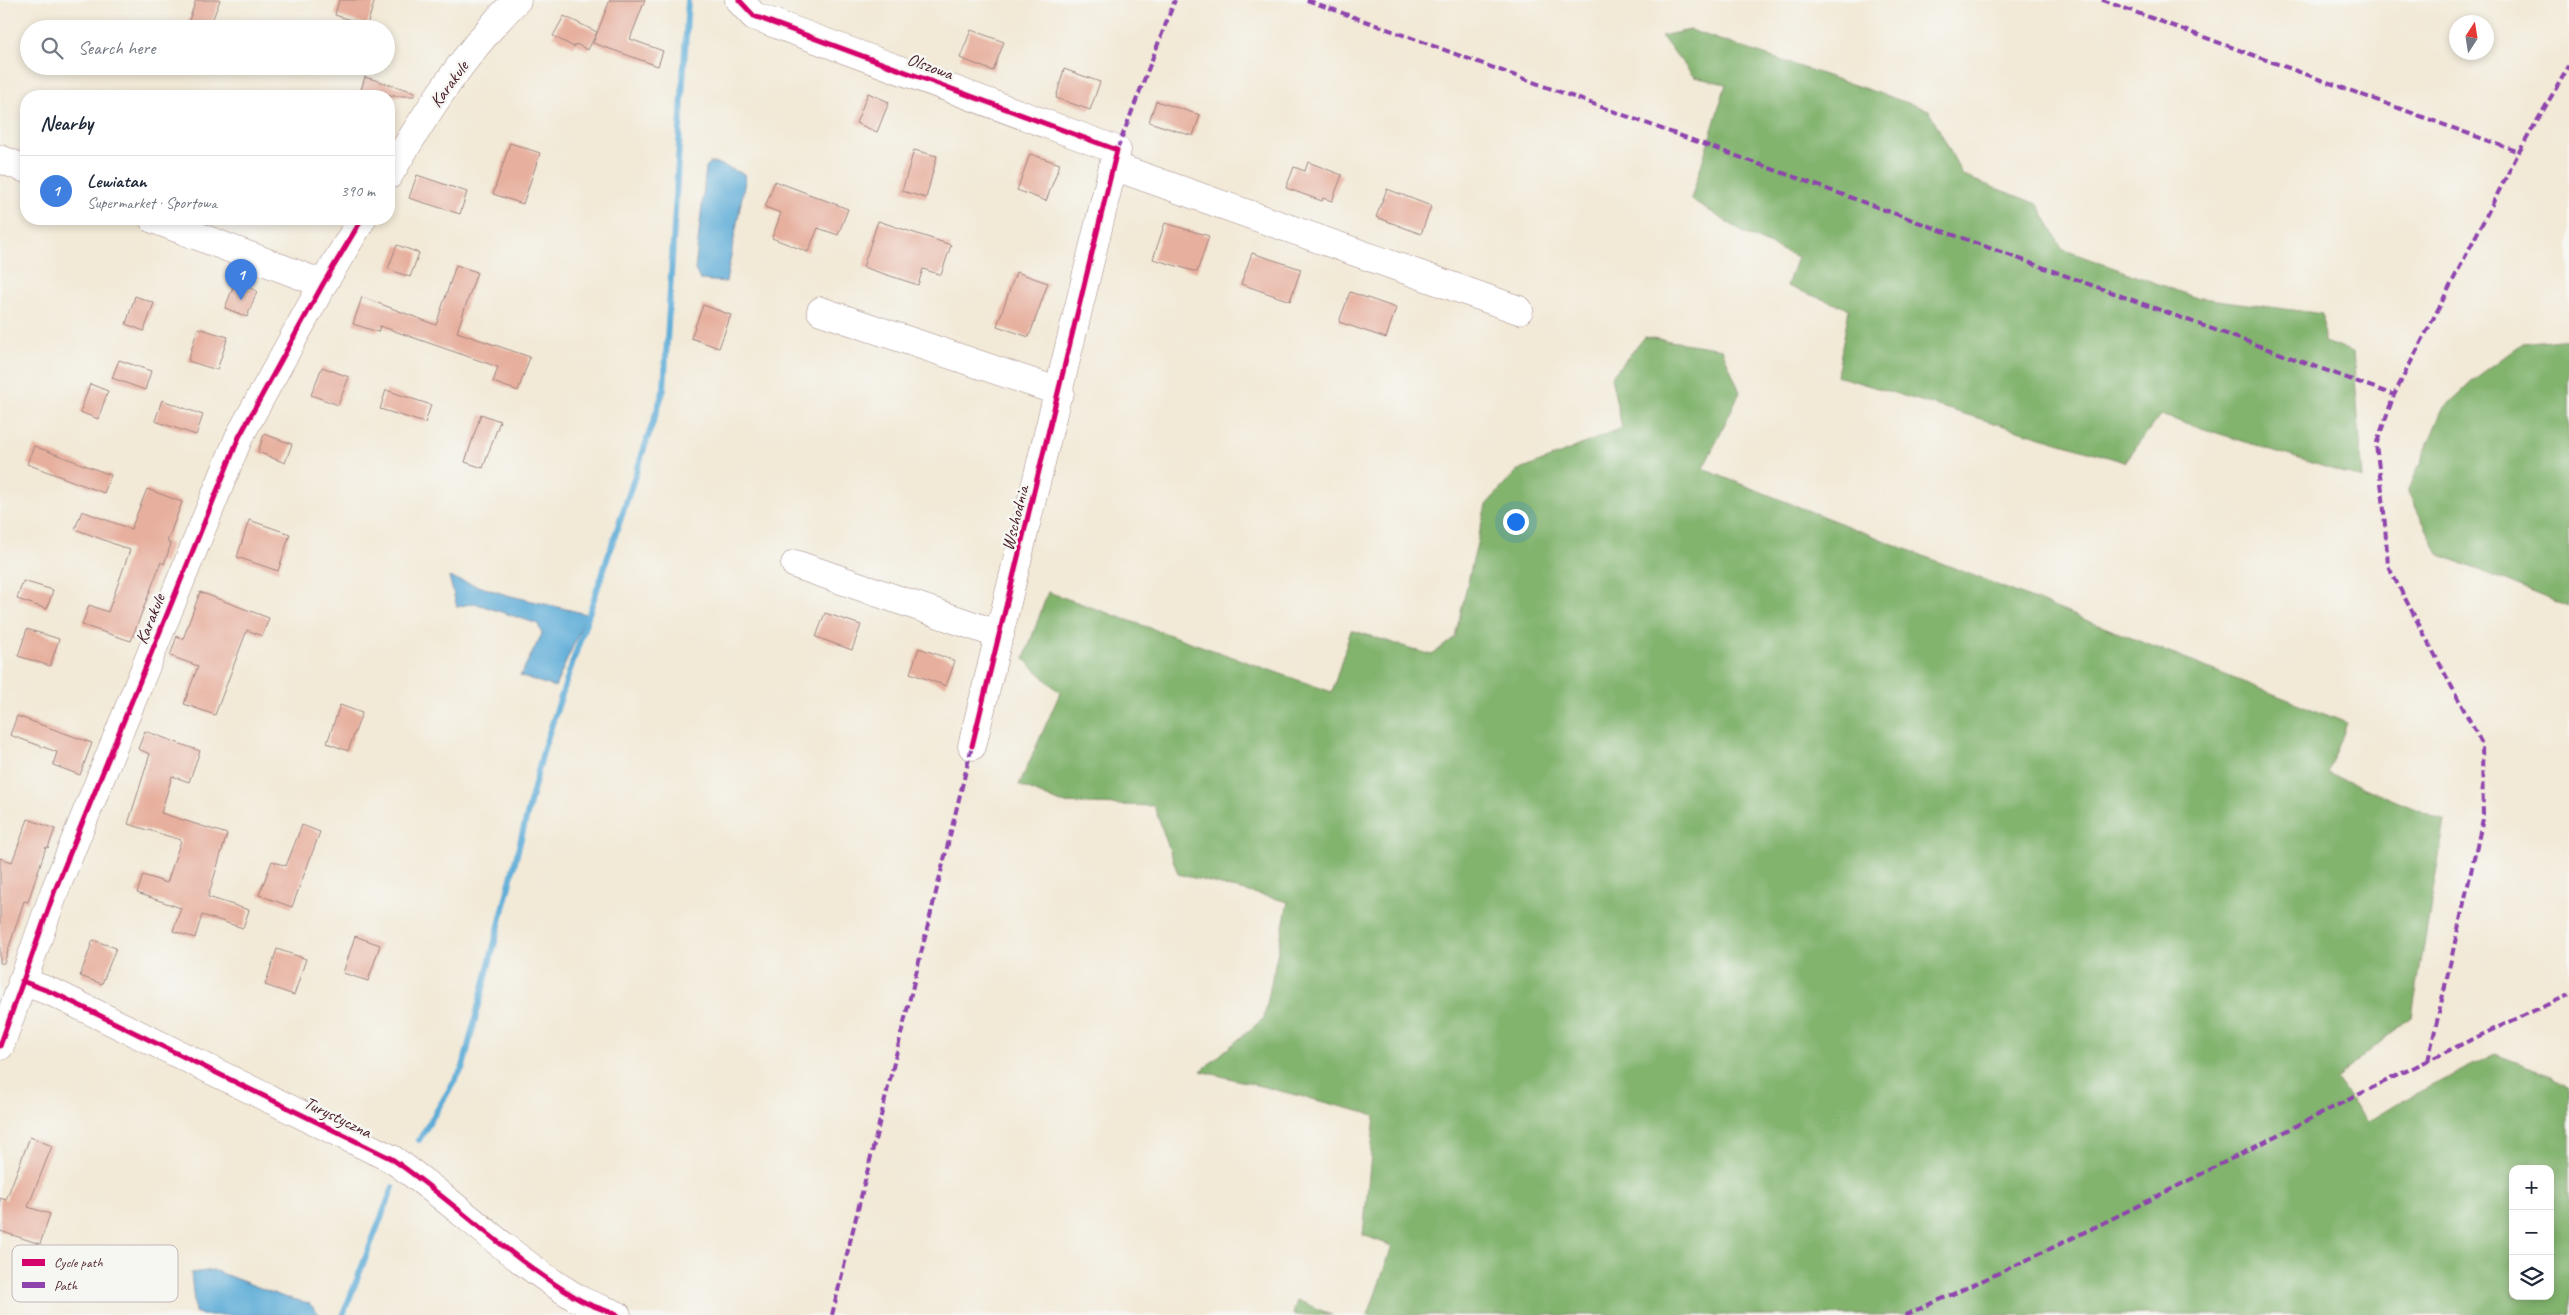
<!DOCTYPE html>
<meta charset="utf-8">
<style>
:root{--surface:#fff;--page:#f6f6f7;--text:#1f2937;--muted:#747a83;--line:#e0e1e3;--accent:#c8321e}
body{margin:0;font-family:Caveat,sans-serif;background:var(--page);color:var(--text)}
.controls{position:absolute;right:15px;bottom:15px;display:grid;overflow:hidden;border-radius:10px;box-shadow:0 2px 8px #0003}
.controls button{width:45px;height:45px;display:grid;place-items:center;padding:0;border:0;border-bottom:1px solid var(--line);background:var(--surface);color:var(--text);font:25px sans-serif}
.compass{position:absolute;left:2449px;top:15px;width:45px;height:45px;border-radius:50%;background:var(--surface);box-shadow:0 2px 8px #0003;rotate:12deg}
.you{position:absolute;left:1515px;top:521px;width:18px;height:18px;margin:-12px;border:4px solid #fff;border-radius:50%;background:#1a73e8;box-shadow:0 0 0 8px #1a73e833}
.badge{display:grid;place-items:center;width:32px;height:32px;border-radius:50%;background:var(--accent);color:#fff;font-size:16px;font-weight:700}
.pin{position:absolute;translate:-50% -41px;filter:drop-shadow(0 1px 2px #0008)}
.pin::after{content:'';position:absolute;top:26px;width:18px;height:15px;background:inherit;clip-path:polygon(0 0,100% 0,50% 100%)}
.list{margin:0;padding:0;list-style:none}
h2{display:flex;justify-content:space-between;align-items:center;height:65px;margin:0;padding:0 20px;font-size:21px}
h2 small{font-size:16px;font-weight:400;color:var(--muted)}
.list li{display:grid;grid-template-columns:32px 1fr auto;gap:15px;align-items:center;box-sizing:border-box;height:70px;padding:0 20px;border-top:1px solid var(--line)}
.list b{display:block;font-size:19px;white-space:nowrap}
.list p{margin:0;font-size:16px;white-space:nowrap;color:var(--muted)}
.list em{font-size:16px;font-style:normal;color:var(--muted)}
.icon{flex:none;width:28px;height:28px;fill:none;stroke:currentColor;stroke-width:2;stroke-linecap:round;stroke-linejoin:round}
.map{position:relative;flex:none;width:2569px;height:1315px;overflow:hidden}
.search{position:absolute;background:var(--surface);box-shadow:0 2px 8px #0003;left:20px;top:20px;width:375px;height:55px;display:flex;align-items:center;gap:12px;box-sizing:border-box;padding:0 18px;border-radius:28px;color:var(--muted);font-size:19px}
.panel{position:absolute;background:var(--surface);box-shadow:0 2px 8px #0003;left:20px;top:90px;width:375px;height:135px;border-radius:20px}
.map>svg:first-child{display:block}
</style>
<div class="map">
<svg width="2569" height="1315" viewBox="0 0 2569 1315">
<rect width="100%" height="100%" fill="#f6f6f2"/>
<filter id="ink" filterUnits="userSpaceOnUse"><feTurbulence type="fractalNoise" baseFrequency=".02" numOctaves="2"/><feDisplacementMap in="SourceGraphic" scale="10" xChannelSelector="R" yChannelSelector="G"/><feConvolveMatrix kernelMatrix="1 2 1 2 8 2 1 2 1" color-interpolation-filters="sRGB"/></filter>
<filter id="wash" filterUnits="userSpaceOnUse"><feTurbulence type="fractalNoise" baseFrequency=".0096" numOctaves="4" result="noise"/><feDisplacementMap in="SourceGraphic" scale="20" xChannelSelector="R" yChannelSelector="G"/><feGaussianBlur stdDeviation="1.12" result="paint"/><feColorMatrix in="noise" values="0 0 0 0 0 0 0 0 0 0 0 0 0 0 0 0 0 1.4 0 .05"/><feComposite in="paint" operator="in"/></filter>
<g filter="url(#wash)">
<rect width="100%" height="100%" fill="#f2e9d6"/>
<!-- forest -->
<path fill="#82b46e" stroke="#666a4c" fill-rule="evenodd" d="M1690,30L1929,110L1963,176L2038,204L2062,249L2194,297L2323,314L2324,342L2353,352L2363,479L2160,415L2125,462L1837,376L1849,309L1787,286L1797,257L1744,233L1691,199L1726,84L1694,77L1661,36Z
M1645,337L1722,349L1740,392L1703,469L2347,723L2328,773L2445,821L2412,1016L2336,1079L2367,1122L2405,1099L2495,1054L2548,1074L2569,1086V1315H1368L1392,1246L1363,1235L1375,1115L1201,1071L1264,1018L1288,902L1178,874L1154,806L1061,803L1019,785L1060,693L1024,659L1048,592L1332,692L1351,630L1432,655L1455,637L1486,505L1516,472L1622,428L1611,377ZM2513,1169H2550V1296H2513Z
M2569,338V607L2439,554L2408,492L2442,410L2477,377L2523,343Z
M1297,1300L1332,1315H1293Z"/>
<!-- water -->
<path fill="#5fadd8" stroke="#546682" d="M709,163H716L744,174L745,181L726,282L700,280L695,270L706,168Z
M449,577L507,595L587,614L555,687L520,676L542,634L538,624L474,603L457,607Z
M213,1270L284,1297L309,1303L320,1315H203L195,1312L191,1273Z"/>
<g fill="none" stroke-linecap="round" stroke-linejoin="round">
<!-- stream -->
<path stroke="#5fadd8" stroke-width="6" d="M419,1140L463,1067L544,748L664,389L688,0
M343,1315L393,1187"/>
</g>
<g id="blocks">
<!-- building -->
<path fill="#e7af9d" d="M196,0H220L209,29H186Z
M339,0H375L367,25L335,15Z
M610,0H645L630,39L663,51L658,66L593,43Z
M564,16L597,32L588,50L576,44L574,47L553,36Z
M971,30L1004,42L993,71L960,58Z
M1064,69L1100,82L1090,110L1056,98Z
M365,77L415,92L414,96H359Z
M868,93L889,102L877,132L856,123Z
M1156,101L1200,115L1193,136L1149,122Z
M510,143L540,153L523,204L493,194Z
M914,150L937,156L926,198L902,191Z
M1030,154L1060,164L1046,201L1017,190Z
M1308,162L1342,175L1332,201L1323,198L1322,201L1286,188L1294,167L1305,171Z
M417,175L467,192L460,214L409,198Z
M775,181L848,209L838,235L818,228L808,252L772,238L781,213L765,207Z
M1387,189L1431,206L1421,234L1376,217Z
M878,221L951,245L941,275L923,269L918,285L863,267Z
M1165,223L1209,236L1197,272L1153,259Z
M397,245L419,253L410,277L388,269Z
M1252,253L1301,269L1290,301L1241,284Z
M456,265L477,272L457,332L530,357L518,391L493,382L498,367L380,326L378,332L353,324L362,297L436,325Z
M1016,272L1048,283L1029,337L997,326Z
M235,282L257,291L247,317L225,308Z
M1350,292L1396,308L1386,338L1339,322Z
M135,296L154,303L144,331L126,324Z
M703,305L731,315L719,348L691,338Z
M198,328L228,337L217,370L188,361Z
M119,360L151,371L145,390L112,378Z
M322,367L349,377L338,405L311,395Z
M90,384L108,391L98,419L80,412Z
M386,390L431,405L425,423L380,409Z
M162,400L203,415L196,435L155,421Z
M481,414L500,421L483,468L465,462Z
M264,434L292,444L285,463L258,452Z
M34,446L111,475L104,493L27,464Z
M147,489L182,502L167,542L171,544L164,564L161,562L131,641L82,625L89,605L108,612L130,550L75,529L82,511L131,529Z
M249,520L290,534L278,571L237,557Z
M23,581L53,590L47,609L17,599Z
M200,592L269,618L262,636L247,630L215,715L184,704L198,666L170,656L177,636L183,639Z
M825,613L861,625L852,650L816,637Z
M27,629L59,639L50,666L18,656Z
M919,648L955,661L946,686L910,673Z
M340,705L362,713L348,751L327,743Z
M17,716L92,743L80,775L53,765L57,752L10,735Z
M145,731L200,751L189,782L172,776L161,813L227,834L208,897L249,910L243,928L202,915L195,938L173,931L181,908L137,893L143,875L167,883L181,840L128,824L150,754L138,749Z
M28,819L55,829L48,848L46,847L28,902L24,901L4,963H0V858L12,862Z
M302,825L320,832L292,907L259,895L272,861L286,866Z
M355,936L380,945L368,981L343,973Z
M93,940L116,948L102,984L80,976Z
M277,949L306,959L294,995L265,985Z
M30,1137L52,1146L28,1207L50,1214L40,1244L0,1231V1198L6,1200Z"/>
</g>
</g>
<g filter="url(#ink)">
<use href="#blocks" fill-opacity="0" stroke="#9e8480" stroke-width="1"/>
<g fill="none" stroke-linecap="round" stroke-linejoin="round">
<defs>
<path id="minor" d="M739,0L754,16L1117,150L972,746
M0,159L26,169
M1113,166L1519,310
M389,175C426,113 466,50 517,0
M153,219L323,284
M821,311L1060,392
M795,564L1000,635
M22,981L56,994L392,1159C455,1202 510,1258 575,1297C587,1305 603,1309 617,1315
M0,1046L55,890L239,437L323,284L362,219"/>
</defs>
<!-- minor casing -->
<use href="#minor" stroke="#9e8480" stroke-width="29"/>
<!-- minor -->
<use href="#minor" stroke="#fff" stroke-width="28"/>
<!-- quiet -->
<path stroke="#8e44ad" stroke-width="4" stroke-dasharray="8 4" stroke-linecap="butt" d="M1307,0L2394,395
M2102,0L2519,152
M1117,150L1175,0
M2428,1061L2483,819L2482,744L2388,566L2383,498L2376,445L2394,395L2519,152L2569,66
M832,1315L972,746
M1905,1315C2131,1218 2344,1094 2569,995"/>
<defs>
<path id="cycleway" d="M739,0L754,16L1117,150L972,746
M22,981L56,994L392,1159C455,1202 510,1258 575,1297C587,1305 603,1309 617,1315
M0,1046L55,890L239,437L323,284L362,219"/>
</defs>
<!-- cycleway casing -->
<use href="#cycleway" stroke="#f6f6f2" stroke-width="8"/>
<!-- cycleway -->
<use href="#cycleway" stroke="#d6006c" stroke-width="5"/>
</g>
</g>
<g text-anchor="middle" stroke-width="5" stroke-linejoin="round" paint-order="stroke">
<!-- street labels -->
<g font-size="18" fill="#4a1f2b" stroke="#f6f6f2">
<text transform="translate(930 66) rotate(20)" y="6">Olszowa</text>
<text transform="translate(449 84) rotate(-54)" y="6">Karakule</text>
<text transform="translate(1015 518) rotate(-76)" y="6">Wschodnia</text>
<text transform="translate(150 619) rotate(-68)" y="6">Karakule</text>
<text transform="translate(338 1117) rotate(26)" y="6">Turystyczna</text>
</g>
</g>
<!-- legend -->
<rect x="12" y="1245" width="166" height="57" rx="8" fill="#f6f6f2" stroke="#c2b6b6" stroke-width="1"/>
<rect x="22" y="1259" width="23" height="7" fill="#d6006c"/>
<rect x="22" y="1282" width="23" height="6" fill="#8e44ad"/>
<g font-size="14" fill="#4a1f2b">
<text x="54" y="1267">Cycle path</text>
<text x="54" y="1290">Path</text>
</g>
</svg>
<div class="controls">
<button>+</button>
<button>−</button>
<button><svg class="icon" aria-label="layers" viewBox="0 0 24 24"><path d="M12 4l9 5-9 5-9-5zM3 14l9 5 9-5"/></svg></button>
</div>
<svg class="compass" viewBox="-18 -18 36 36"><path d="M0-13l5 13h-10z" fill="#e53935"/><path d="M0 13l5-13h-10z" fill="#747a83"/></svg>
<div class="you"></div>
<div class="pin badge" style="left:241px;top:300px;background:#3f7fe0">1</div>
<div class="search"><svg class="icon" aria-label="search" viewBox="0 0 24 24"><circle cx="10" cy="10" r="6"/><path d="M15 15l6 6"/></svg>Search here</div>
<section class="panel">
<h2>Nearby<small></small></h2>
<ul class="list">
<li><span class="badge" style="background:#3f7fe0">1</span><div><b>Lewiatan</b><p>Supermarket · Sportowa</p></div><em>390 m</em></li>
</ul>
</section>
</div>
